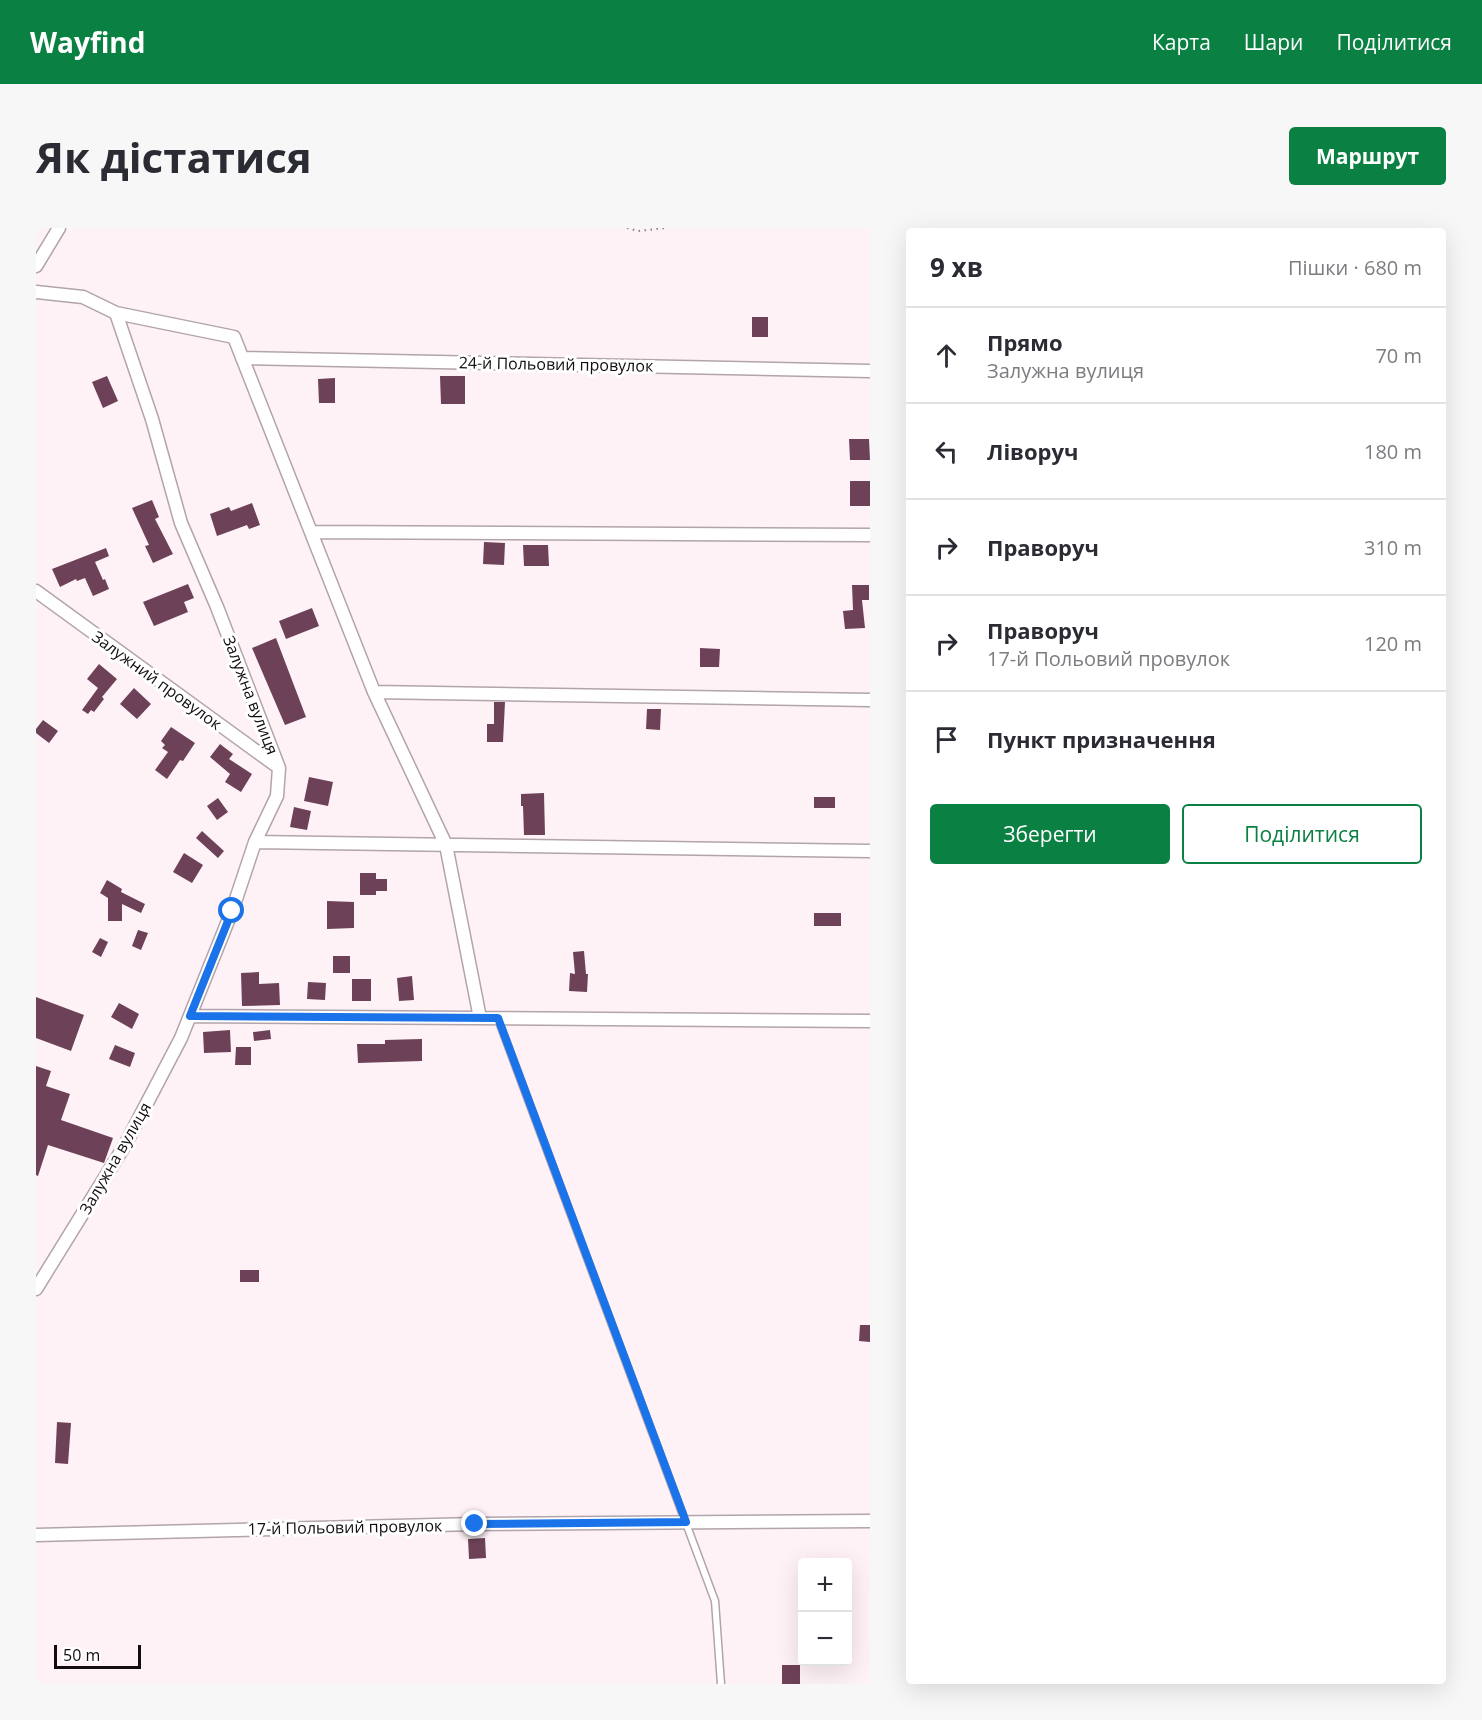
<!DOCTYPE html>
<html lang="uk">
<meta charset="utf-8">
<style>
:root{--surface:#fff;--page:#f7f7f7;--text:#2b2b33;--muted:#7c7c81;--line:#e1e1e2;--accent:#0b8043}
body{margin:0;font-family:"Open Sans",sans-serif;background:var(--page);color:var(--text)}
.controls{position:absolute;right:18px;bottom:18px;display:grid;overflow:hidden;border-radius:6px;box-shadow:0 6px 24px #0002}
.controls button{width:54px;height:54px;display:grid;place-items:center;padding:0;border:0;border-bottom:2px solid var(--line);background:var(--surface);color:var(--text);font:30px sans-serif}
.scale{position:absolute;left:18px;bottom:15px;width:87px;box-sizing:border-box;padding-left:6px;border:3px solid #110c0f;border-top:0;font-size:16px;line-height:21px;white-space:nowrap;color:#110c0f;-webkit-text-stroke:4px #fff;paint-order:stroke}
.stop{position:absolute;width:18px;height:18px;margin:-14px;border:4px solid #1a73e8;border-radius:50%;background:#fff}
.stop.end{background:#1a73e8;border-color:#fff;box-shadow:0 2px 6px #0008}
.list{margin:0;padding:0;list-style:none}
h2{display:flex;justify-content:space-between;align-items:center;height:78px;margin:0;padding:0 24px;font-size:26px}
h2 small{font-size:20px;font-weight:400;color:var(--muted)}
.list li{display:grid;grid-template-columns:39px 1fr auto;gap:18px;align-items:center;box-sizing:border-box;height:96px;padding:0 24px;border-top:2px solid var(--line)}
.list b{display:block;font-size:22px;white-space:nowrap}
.list p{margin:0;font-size:20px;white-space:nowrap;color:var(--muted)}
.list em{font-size:20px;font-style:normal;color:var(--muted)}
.actions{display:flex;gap:12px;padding:18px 24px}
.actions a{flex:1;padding:14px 0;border:2px solid var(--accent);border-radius:6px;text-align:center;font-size:21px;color:var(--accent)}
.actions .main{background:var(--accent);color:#fff}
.icon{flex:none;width:33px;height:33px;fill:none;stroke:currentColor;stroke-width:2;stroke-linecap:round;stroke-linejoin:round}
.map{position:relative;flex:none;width:834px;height:1456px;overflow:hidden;border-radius:6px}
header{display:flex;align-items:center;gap:36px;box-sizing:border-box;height:84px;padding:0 30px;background:var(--accent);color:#fff}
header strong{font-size:28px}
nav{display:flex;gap:33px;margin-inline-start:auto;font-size:21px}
.intro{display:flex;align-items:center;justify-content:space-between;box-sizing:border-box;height:144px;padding:0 36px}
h1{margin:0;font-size:42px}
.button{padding:15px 27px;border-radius:6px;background:var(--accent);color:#fff;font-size:21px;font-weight:700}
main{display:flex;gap:36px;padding:0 36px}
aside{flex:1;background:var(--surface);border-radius:6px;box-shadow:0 6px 24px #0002}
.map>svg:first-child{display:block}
</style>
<header>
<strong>Wayfind</strong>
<nav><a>Карта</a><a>Шари</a><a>Поділитися</a></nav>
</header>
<div class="intro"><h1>Як дістатися</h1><a class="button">Маршрут</a></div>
<main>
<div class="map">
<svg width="834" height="1456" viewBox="0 0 834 1456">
<rect width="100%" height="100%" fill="#fef2f7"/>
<!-- building -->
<path fill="#6d4157" d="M716,89H732V109H716Z
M71,148L82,173L67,180L56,154Z
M404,148H429V176H405Z
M299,150V175H283L282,151Z
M813,211H833L834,232H814Z
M814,253H834V278H814Z
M116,272L123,289L119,291L137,326L117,335L109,318L113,317L96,280Z
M216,275L224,297L213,301L211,297L181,308L174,286L193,279L195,283Z
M448,314L469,315L468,337L447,336Z
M487,317H512L513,338H488Z
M70,320L73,328L59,334L67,352L69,351L73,361L57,368L49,350L41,353L40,351L24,359L16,341Z
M152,356L158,370L148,374L152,384L118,398L107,374Z
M816,357H833V372H826L829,400L809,401L807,383L817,382Z
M276,380L283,398L250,411L243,393Z
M240,410L270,489L249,497L216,420Z
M664,420L684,421L683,439H664Z
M63,436L81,451L66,469L68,471L58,484L55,482L52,486L46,482L62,460L51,451Z
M98,460L115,476L101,491L84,476Z
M458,474H469L467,514H451V496H458Z
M611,481H625L624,502L610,501Z
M7,492L22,503L13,515L0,505V501Z
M135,499L159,515L147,533L144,532L131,551L119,542L132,524L126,520L129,517L125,513Z
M184,516L197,526L193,531L216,546L205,564L189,554L194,546L174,529Z
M273,549L297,554L292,578L268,573Z
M508,565L509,607H488L487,578H485V566Z
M778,569H799V580H778Z
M182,570L192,584L181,592L171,578Z
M258,579L275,583L271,602L254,599Z
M166,603L188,623L182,630L160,610Z
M148,625L167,637L156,655L137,644Z
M324,645H340V651H351V663H340V667H324Z
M71,652L86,661L85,664L109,676L105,685L86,676V693H72V670L64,665Z
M291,673L318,674V700L291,701Z
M778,685H805V698H778Z
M102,702L112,705L105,722L96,718Z
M64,710L72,714L65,729L56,724Z
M548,723L550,746H552L551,764L533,763L534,745L539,746L537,724Z
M297,728H314V745H297Z
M223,744V756L243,755L244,777L206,778L205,745Z
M376,748L378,772L363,773L361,750Z
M316,751H335V773H316Z
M272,754L290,755L289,772L271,771Z
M0,769L48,787L35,823L0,810Z
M83,775L103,786L96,801L75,789Z
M194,802L195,824L168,825L167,804Z
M234,802L235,811L218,813L217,804Z
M386,811V833L322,835L321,816H349V812Z
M79,817L99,825L94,839L73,831Z
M200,819H215V837H199Z
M0,838L15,843L10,858L34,866L25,892L77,910L68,935L12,917L2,948L0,947Z
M204,1042H223V1054H204Z
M824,1097H834V1114L823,1113Z
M21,1194L35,1195L32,1236L19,1235Z
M449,1310L450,1330L433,1331L432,1311Z
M746,1437H764V1456H746Z"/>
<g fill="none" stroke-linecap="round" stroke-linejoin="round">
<defs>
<path id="lane" d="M462,791L679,1373L685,1456"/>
<path id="street" d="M0,38L23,0
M0,64L47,69L80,85L198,109L338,464L410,617L444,790
M206,130L834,143
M275,304L834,307
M0,363L242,539
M338,464L834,472
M219,614L834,623
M154,788L834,793
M0,1061L89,917L145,810L196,683L219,614L241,568L243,540L181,379L145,295L116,191L80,85
M0,1307L439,1296L834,1293"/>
</defs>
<!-- lane casing -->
<use href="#lane" stroke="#b1a4aa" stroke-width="9"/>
<!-- street casing -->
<use href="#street" stroke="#b1a4aa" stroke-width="15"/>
<!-- path -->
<path stroke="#877f83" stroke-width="2" stroke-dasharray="1.5 4.5" stroke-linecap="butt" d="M591,0L602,3L630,0"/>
<!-- lane -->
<use href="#lane" stroke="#fff" stroke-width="6"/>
<!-- street -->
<use href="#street" stroke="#fff" stroke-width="12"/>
</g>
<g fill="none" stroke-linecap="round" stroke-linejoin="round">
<!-- route -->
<path stroke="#1a73e8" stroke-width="8" d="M196,683L154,788L462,790L650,1294L439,1296"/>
</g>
<g text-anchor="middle" stroke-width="6" stroke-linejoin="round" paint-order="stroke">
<!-- street labels -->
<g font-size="16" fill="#110c0f" stroke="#fff">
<text transform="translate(520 136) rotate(1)" y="6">24-й Польовий провулок</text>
<text transform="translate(121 452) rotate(36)" y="6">Залужний провулок</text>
<text transform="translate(215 467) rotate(69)" y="6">Залужна вулиця</text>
<text transform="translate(79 930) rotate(-60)" y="6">Залужна вулиця</text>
<text transform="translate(309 1299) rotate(-1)" y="6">17-й Польовий провулок</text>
</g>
</g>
</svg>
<div class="controls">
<button>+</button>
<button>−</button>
</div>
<div class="scale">50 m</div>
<div class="stop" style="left:196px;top:683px"></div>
<div class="stop end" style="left:439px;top:1296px"></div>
</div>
<aside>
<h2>9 хв<small>Пішки · 680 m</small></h2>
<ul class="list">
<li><svg class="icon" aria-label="ahead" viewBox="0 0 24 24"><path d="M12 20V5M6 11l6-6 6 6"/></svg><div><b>Прямо</b><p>Залужна вулиця</p></div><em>70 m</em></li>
<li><svg class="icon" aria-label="left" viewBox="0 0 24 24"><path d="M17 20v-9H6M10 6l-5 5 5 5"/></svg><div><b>Ліворуч</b></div><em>180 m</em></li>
<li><svg class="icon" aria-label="right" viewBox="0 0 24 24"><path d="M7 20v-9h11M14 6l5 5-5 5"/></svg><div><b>Праворуч</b></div><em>310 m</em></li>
<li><svg class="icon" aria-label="right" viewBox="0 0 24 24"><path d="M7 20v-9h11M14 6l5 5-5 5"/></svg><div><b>Праворуч</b><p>17-й Польовий провулок</p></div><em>120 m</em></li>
<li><svg class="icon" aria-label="arrive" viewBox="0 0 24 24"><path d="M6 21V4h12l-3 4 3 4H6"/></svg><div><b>Пункт призначення</b></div></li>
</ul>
<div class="actions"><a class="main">Зберегти</a><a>Поділитися</a></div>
</aside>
</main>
